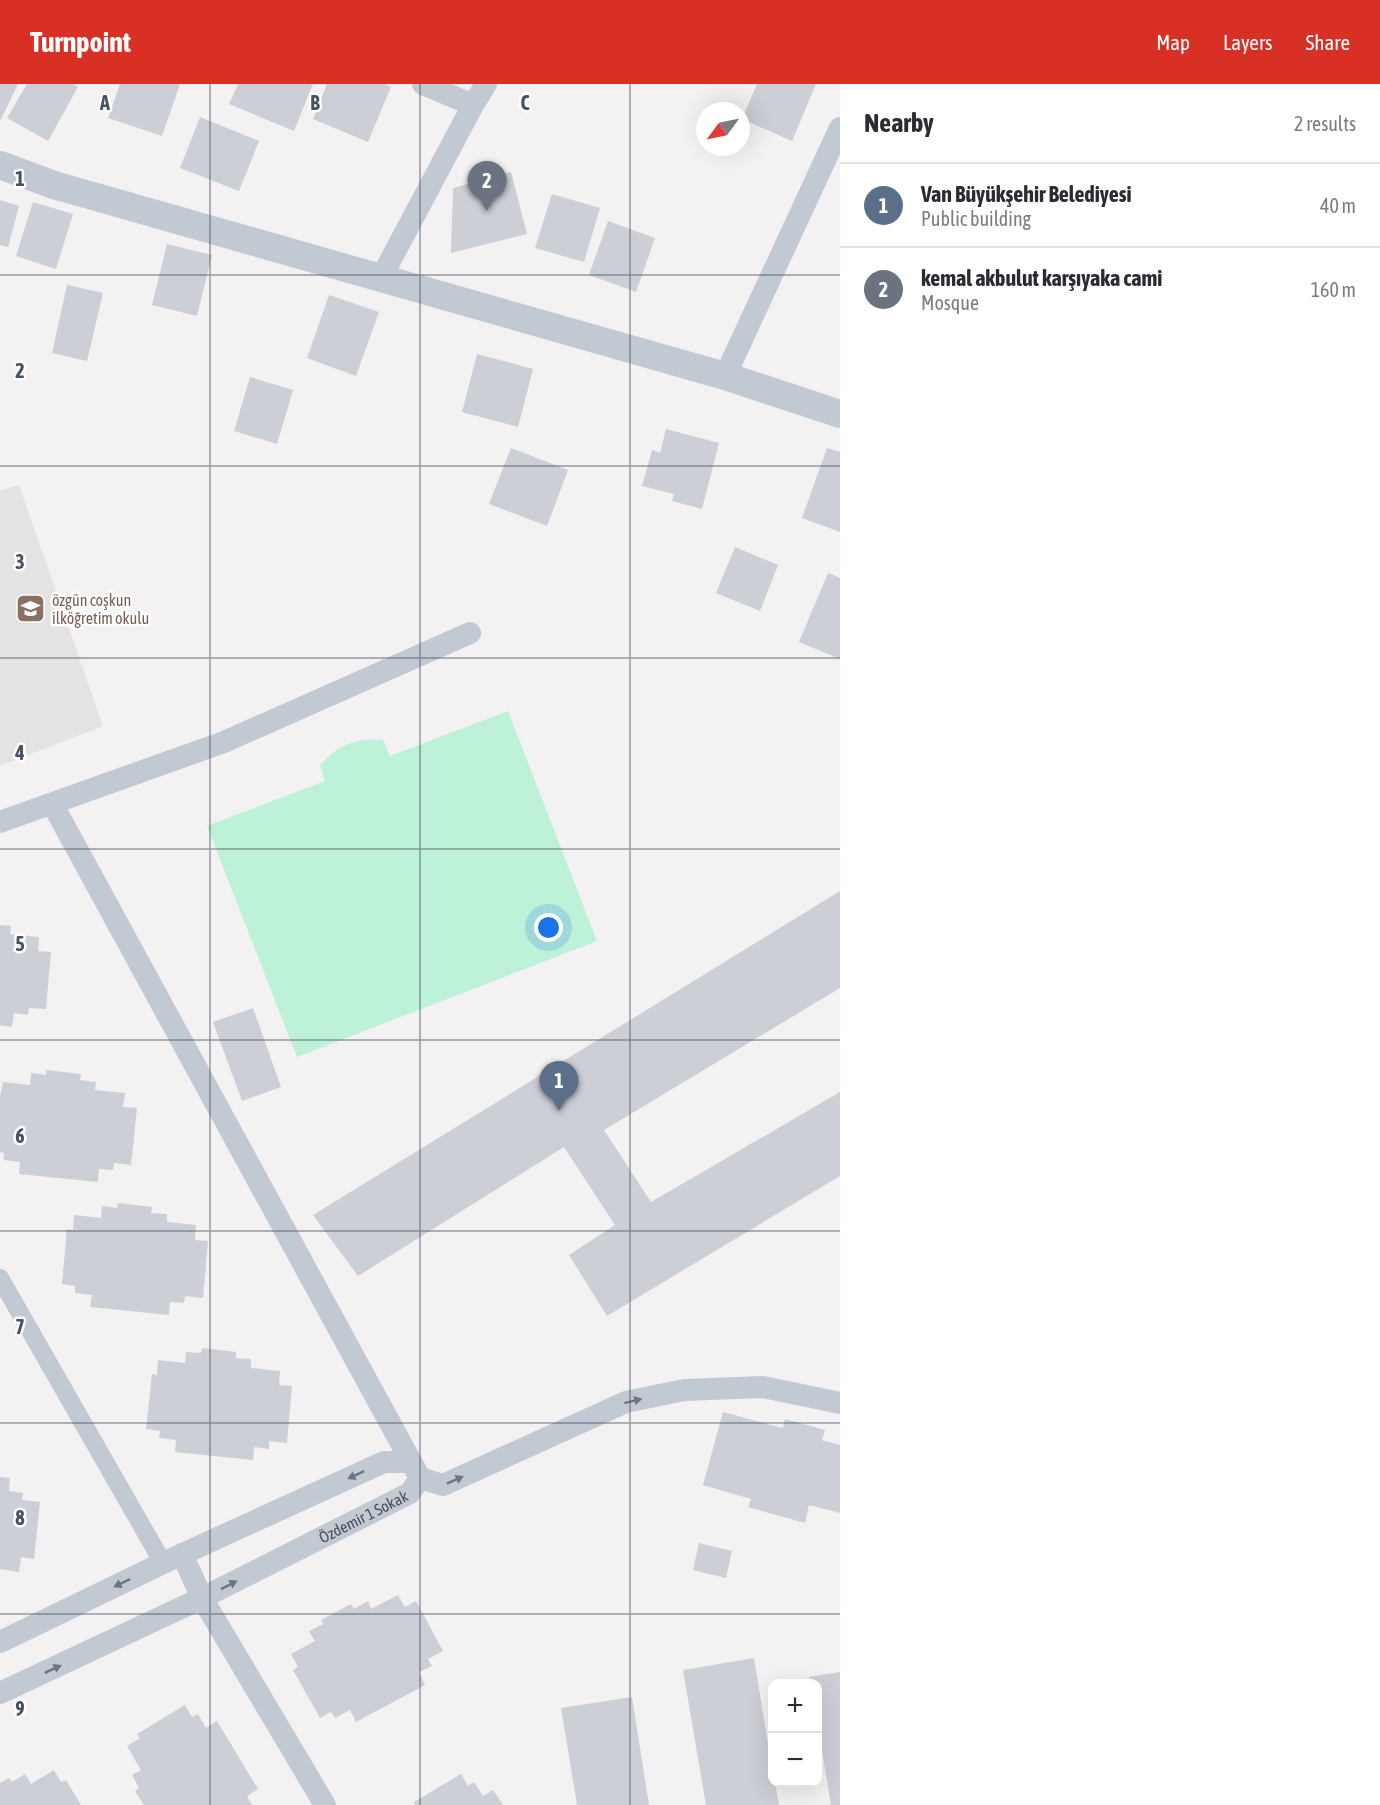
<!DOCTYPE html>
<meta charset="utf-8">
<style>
:root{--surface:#fff;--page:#f7f7f7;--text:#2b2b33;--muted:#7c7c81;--line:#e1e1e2;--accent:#d93025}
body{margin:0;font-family:"Asap Condensed",sans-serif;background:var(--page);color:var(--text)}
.controls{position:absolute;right:18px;bottom:18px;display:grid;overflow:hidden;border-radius:12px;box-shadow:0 6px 24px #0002}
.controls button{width:54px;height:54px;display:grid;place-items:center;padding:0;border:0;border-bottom:2px solid var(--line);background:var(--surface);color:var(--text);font:30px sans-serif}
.compass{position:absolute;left:696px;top:18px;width:54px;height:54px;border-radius:50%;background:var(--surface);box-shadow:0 6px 24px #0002;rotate:237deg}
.you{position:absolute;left:549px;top:844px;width:21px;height:21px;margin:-15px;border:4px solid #fff;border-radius:50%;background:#1a73e8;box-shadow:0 0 0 9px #1a73e833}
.badge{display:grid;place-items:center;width:39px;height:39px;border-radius:50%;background:var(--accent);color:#fff;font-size:20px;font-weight:700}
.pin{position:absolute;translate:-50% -50px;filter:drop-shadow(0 2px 3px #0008)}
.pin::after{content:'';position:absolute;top:32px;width:21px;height:18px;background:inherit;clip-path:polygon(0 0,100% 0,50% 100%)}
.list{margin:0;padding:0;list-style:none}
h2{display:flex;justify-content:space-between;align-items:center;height:78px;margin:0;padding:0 24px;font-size:26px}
h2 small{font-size:20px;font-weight:400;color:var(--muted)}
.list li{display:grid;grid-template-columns:39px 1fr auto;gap:18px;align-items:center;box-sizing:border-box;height:84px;padding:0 24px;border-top:2px solid var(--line)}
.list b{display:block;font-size:22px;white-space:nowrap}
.list p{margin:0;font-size:20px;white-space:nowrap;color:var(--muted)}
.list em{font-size:20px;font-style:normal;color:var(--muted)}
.map{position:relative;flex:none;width:840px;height:1721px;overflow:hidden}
header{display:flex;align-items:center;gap:36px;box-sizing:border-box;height:84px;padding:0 30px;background:var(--accent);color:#fff}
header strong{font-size:28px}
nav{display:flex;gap:33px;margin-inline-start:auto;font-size:21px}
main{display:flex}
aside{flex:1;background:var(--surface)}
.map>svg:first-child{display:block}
</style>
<header>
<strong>Turnpoint</strong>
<nav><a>Map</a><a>Layers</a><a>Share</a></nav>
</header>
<main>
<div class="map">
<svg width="840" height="1721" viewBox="0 0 840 1721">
<rect width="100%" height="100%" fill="#f3f1f1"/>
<!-- education -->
<path fill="#e4e2e2" d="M19,401L103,642L0,682V407Z"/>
<!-- green -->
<path fill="#bef2d8" d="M508,627L597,857L297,973L207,742L325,697L320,681C339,661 355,653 383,656L390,672Z"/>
<!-- building -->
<path fill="#cccfd5" d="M0,0H18L0,37Z
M27,0H73L78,3L48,57L7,34Z
M120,0H180L162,52L108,34Z
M238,0H313L294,47L229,20Z
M327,0H384L391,3L368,58L313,35Z
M757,0H816L792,57L742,35Z
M200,33L259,57L239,107L180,84Z
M511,88L527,150L451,169L453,104Z
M552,110L600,124L584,178L535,164Z
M0,116L19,122L8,163L0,161Z
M33,118L73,130L56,185L16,172Z
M608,137L655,154L636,208L589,191Z
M167,160L212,171L197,232L152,221Z
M67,201L103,209L87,277L52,269Z
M329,211L379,228L356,292L307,274Z
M477,270L533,285L518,343L462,328Z
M250,293L293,306L277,360L234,347Z
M666,345L719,359L702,425L672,417L674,410L642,402L652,366L660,369Z
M511,364L568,386L547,442L489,420Z
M827,364L840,368V448L802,434Z
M735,463L778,481L760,527L716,509Z
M828,489L840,494V575L799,558Z
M840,807V904L604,1046L651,1118L840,1008V1092L607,1232L569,1171L615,1141L564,1063L358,1192L313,1131Z
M0,841L11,842L10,850L39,853L38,867L51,868L46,925L29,924L28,931L14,929L12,943L0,941Z
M253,924L281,1003L242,1017L213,938Z
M46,986L81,990L80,996L96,998L95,1006L125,1009L123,1023L137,1024L131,1081L114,1079L113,1086L99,1085L98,1098L19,1090L20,1078L4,1076V1069L0,1068V1013L3,998L30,1001L31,989L46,991Z
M118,1119L152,1123L151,1129L167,1130V1138L196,1141L195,1156L208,1157L203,1214L185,1212L184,1219L170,1218L169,1231L90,1223L92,1211L75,1209V1202L62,1200L67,1145L73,1146L74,1131L101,1134L102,1122L117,1124Z
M202,1264L236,1268V1274L251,1275V1284L280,1287L279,1301L292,1302L287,1359L269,1357V1365L254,1363L253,1376L175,1368L176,1356L159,1354L160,1347L146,1345L152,1290L157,1291L158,1276L185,1279L186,1268L201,1269Z
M723,1328L783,1344L785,1335L825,1346L822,1356L840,1361V1429L809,1421L805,1439L748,1423L751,1415L703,1401Z
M0,1393L10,1394L9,1407L23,1409L22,1416L40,1418L34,1475L21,1473L19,1488L0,1485Z
M699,1459L732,1467L726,1494L693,1486Z
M398,1511L405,1523L416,1517L443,1567L428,1575L432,1582L419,1588L425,1601L356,1638L350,1626L335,1634L331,1628L320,1634L293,1586L298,1583L291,1570L315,1557L309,1547L323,1540L321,1536L351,1520L354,1525L368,1517L371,1525Z
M754,1574L772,1684V1698H775L779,1721H706L683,1586Z
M840,1588V1721H831L818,1642V1600H810L809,1593Z
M632,1613L649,1721H577L561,1624Z
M185,1621L192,1633L198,1630L206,1644L217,1637L258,1705L247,1712L252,1721H144L135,1707L139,1704L132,1691L141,1686L127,1662L140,1654L137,1650Z
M54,1686L61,1698L66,1696L81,1721H0V1699L9,1694L12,1698L25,1690L31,1700Z
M461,1690L468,1702L474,1698L483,1712L493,1706L503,1721H415L414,1718Z"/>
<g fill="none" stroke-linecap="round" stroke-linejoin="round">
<!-- pedestrian -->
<path stroke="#c1c9d3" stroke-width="18" d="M0,1194L163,1479"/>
<!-- minor -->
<g stroke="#c1c9d3" stroke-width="22">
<path d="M423,0L473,21L486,0"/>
<path d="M382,192L473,21"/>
<path d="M725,292L840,44"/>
<path d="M53,721L420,1394"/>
<path d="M0,738L224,658L470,549"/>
<path d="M182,1470L202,1514L325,1721"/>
<path d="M0,1558L163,1479L384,1378H411"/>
<path id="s1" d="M0,1609L202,1514L410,1409L420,1394L443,1401L626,1318L684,1306L763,1303L840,1319"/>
</g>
<!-- tertiary -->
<path stroke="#c1c9d3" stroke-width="28" d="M0,81L54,101L725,292L840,330"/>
</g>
<!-- one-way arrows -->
<defs><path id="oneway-solid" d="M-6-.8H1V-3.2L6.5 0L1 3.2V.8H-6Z" transform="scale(1.5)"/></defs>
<g fill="#6c7582">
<use href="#oneway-solid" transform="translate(633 1317) rotate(-14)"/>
<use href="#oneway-solid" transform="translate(356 1391) rotate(155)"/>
<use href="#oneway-solid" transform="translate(455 1396) rotate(-24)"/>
<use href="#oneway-solid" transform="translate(122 1499) rotate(154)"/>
<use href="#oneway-solid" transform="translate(229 1501) rotate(-27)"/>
<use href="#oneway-solid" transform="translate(53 1585) rotate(-25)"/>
</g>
<!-- grid -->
<path fill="none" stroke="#47515f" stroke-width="1.5" stroke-opacity="0.55" d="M210,0V1721M420,0V1721M630,0V1721M0,191H840M0,382H840M0,574H840M0,765H840M0,956H840M0,1147H840M0,1339H840M0,1530H840"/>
<!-- icons -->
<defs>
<symbol id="school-square" viewBox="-11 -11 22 22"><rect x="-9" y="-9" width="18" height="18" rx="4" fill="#8d6e63" stroke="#fff"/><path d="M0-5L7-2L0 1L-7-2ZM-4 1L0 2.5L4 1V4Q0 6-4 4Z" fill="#fff"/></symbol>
</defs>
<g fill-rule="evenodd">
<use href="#school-square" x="14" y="508" width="33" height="33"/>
</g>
<g text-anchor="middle" stroke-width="5" stroke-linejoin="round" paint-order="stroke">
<!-- education labels -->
<g font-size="16" fill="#785e54" stroke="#fff" text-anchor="start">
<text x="52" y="522">özgün coşkun<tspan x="52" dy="18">ilköğretim okulu</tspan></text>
</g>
<!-- street labels -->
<g font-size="16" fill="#47515f" stroke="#fff">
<text dy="6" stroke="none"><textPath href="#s1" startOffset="404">Özdemir 1 Sokak</textPath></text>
</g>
</g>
<g font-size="20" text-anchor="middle" font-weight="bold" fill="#47515f" stroke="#fff" stroke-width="5" stroke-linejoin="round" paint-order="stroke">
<text x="105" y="26">A</text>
<text x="315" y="26">B</text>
<text x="525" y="26">C</text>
<text x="20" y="102">1</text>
<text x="20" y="294">2</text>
<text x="20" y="485">3</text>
<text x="20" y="676">4</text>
<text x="20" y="867">5</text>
<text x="20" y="1059">6</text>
<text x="20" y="1250">7</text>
<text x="20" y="1441">8</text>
<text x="20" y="1632">9</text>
</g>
</svg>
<div class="controls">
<button>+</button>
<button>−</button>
</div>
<svg class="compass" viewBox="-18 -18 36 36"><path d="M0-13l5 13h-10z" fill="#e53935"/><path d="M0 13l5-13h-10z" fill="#7c7c81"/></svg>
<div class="you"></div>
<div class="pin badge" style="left:559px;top:1027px;background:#5c6f8a">1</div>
<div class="pin badge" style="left:487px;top:127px;background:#6b7280">2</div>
</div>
<aside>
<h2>Nearby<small>2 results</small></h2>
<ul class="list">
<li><span class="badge" style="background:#5c6f8a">1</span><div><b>Van Büyükşehir Belediyesi</b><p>Public building</p></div><em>40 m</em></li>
<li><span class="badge" style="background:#6b7280">2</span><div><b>kemal akbulut karşıyaka cami</b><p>Mosque</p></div><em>160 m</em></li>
</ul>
</aside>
</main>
